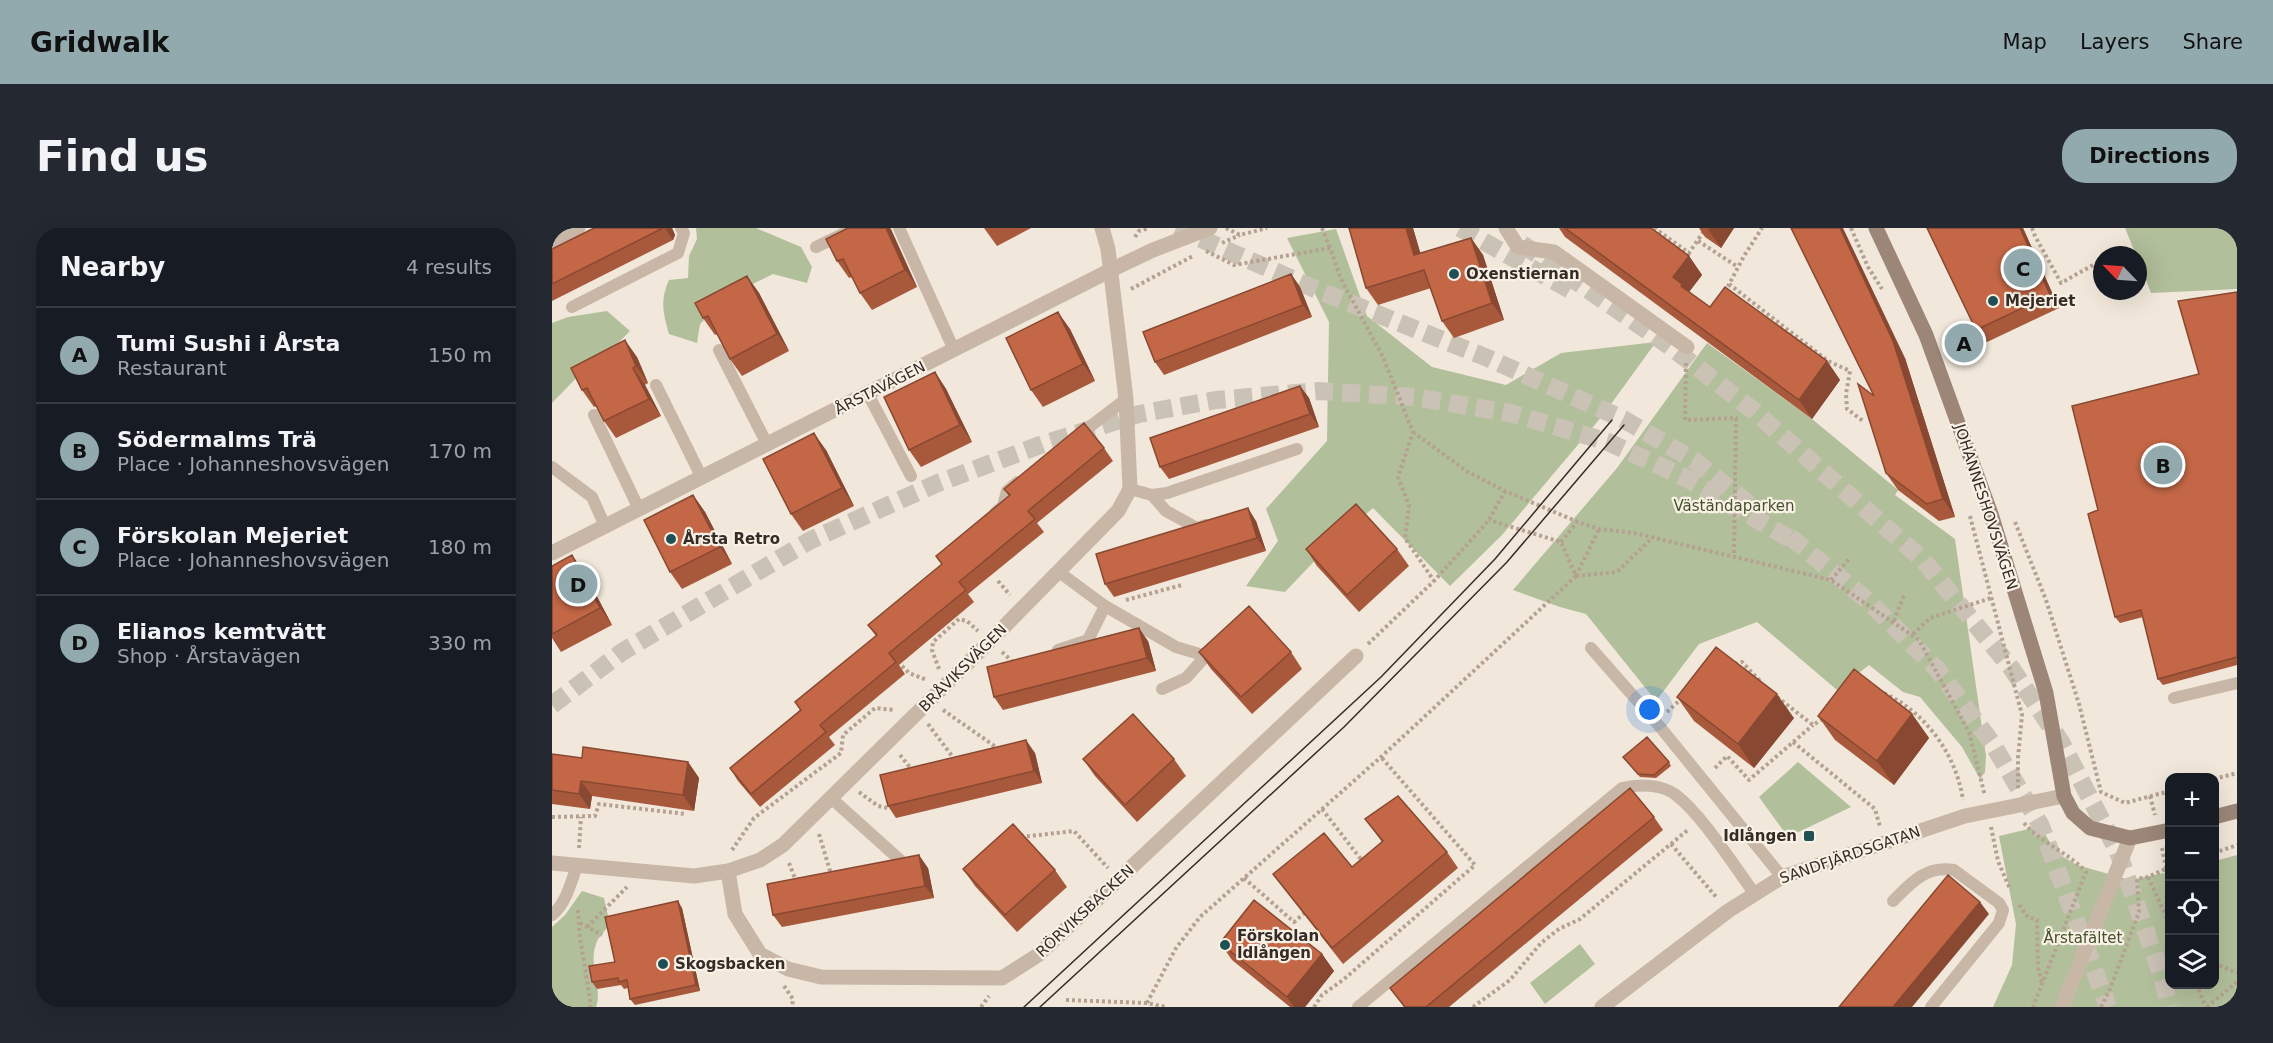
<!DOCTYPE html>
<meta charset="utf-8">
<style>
:root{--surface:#171b24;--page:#242831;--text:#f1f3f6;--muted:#9ea1a6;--line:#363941;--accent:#92aaae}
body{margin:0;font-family:"DejaVu Sans",sans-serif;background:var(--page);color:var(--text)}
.controls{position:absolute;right:18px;bottom:18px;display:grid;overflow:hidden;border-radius:12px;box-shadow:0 6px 24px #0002}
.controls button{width:54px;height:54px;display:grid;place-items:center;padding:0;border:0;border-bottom:2px solid var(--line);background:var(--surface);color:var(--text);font:30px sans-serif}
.compass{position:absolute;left:1541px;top:18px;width:54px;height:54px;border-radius:50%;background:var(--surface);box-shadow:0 6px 24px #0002;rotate:295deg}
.you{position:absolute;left:1098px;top:482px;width:21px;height:21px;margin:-15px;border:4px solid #fff;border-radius:50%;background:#1a73e8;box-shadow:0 0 0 9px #1a73e833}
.badge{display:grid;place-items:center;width:39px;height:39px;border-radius:50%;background:var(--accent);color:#111;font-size:20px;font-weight:700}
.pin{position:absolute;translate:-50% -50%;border:3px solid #fff;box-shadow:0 2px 6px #0006}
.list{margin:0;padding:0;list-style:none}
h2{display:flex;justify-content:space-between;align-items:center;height:78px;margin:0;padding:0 24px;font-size:26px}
h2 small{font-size:20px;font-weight:400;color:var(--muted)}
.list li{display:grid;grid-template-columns:39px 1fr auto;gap:18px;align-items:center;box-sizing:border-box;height:96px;padding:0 24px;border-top:2px solid var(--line)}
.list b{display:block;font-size:22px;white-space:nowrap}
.list p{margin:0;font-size:20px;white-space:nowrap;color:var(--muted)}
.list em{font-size:20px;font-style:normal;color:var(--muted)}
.icon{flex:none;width:33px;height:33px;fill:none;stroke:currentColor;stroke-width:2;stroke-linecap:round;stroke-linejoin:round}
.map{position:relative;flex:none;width:1685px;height:779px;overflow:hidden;border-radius:24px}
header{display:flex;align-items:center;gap:36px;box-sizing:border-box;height:84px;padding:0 30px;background:var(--accent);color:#111}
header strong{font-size:28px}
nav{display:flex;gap:33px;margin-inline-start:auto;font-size:21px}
.intro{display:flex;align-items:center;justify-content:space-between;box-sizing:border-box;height:144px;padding:0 36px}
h1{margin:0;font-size:42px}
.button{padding:15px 27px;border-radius:24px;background:var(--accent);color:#111;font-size:21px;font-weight:700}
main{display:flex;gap:36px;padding:0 36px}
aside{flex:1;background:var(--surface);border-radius:24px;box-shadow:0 6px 24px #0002}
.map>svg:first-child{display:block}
</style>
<header>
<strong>Gridwalk</strong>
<nav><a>Map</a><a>Layers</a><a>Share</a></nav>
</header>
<div class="intro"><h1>Find us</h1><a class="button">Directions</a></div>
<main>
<aside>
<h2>Nearby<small>4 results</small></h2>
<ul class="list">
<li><span class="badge">A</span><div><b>Tumi Sushi i Årsta</b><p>Restaurant</p></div><em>150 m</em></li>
<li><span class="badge">B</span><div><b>Södermalms Trä</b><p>Place · Johanneshovsvägen</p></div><em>170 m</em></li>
<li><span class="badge">C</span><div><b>Förskolan Mejeriet</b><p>Place · Johanneshovsvägen</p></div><em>180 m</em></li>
<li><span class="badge">D</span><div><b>Elianos kemtvätt</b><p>Shop · Årstavägen</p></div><em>330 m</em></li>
</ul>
</aside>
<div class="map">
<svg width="1685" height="779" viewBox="0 0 1685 779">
<rect width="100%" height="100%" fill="#f1e7da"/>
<!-- green -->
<path fill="#b2bf9b" d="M144,0H204L249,19L260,39L255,55L221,46L176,68L148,96L145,115L117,106C111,85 108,72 117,52L136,50L137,28L145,11Z
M1573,0H1685V61L1599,65L1586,32V27H1584Z
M784,1L815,88L880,139L954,157L1009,125L1104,114L1051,187L950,307L898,358L821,280L773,322L733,364L694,358L726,313L714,281L775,213L777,94L735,10Z
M55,83L78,103L65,116L29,145L0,175V95L16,89Z
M1155,115L1260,191L1346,262L1343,267L1403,311L1434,528L1433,544L1428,551L1410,519L1368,469L1351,464L1317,437L1285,462L1205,394L1147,416L1104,473L1034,386L1008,379L961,362L1065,240Z
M1246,534L1299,579L1236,609L1207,569Z
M1489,598L1503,624L1525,637L1578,652L1617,644L1618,756H1662L1663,633L1685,627V779H1441L1460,737L1464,696L1447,608Z
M30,663L52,670L58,696C54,702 46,709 44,716C36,737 51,760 44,779H0V699L13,687Z
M1028,716L1043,736L993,776L978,755Z"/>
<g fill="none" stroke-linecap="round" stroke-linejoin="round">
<!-- motorway-tunnel -->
<path stroke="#cbc2b6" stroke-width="18" stroke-dasharray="18 9" stroke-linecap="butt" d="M624,0L770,64L938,131L1071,191L1143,233L1198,277
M908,0L1020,63
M970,16L1116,117L1202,183L1371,332L1460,441L1509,514L1566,624L1611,752L1617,779
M1238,309L1315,372L1385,441L1440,515L1489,598L1556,779
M0,477L70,424L259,312L386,255L491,216L587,186L664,172L767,163L862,169L958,185L1056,214L1134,250L1247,316"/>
<!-- path -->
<path stroke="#b4a191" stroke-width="4" stroke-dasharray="3 3" stroke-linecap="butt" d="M674,0L688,7L715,0
M770,0L778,20
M1102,0L1137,25L1154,0
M1299,0L1316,39L1330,61
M1480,0L1483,8L1509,55L1550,32
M583,9L587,3L597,0
M1146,13L1186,39
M670,15L688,7
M654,23L682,37L778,20L789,51L831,129L861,204L846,249L857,277L853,310L882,353
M1177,56L1276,133L1298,143L1294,166L1295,181L1311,193
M579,61L641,28
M1173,64L1192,28L1210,0
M1134,135L1133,192L1184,190L1182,328
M861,204L916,244L953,263L1026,294L1047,301L1082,305L1279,352L1367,412L1417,504L1433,568
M1418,288L1470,487L1466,530V561
M1463,294L1494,372L1527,476L1549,564L1573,575L1618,563
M1009,314L1025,294
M1024,348L1065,344L1100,310
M1024,348L1047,301
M1279,352L1297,331
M446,353L458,367
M574,372L630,357
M1342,393L1352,367
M1361,406L1378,390L1439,370
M816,416L882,353L937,292L953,263
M450,424L462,435
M1183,436L1190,434L1209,454
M350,438L357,445L375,452
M387,441L380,422L381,414L407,391L415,393L426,403
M1332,465C1374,485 1404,526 1411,572
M1225,469L1261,497L1272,490
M391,482L444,519L438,521
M1115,484L1129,471
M376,496L403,532H401
M1241,514L1323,581L1328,599
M348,527L360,542
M1163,540L1175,528L1197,552L1261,497
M1662,551L1685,545
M307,564L326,578L336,580
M1598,568L1603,587
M770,581L811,634
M0,589L43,588L47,576L134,586
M1472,595C1490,616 1516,624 1534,644L1481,779
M1439,599L1446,633L1458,661
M267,606L279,646L277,647
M469,609L522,603L556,640
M1119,616L1165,670
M27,620L29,589
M1610,620L1614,640
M180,622L202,590L289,525L291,507L323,480L342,482
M1662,625L1685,617
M237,635L244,653
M1596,649L1618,697
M692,650L742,694L755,683
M1467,677L1476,689L1485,692L1486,740L1490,756
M26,682L28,710L38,771V779
M28,695L50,707
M35,699L75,659
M1662,735L1685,745
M1644,756L1654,779
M232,758L241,771L240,779
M514,772L595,775L614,779
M595,775L624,720L648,689L829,529L1024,348L1009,314L937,292
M429,779L437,768
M762,779L770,767L791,752L923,637L829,529
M921,779L958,752L989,715L1007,701L1028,691L1137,601
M1549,779L1558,761L1587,684L1585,651L1596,649L1618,639
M1655,779L1685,754"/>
<!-- service -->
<path stroke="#c8b7a6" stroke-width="12" d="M347,0L402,122
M264,19L303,0
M20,79L126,25L132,5L129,0
M167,122L215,216
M104,157L150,250
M316,166L359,248
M42,187L87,281
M523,210L574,171
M0,239L40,269L53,298
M578,261L600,267L614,283L645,300L654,297
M600,267L615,265L745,221
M444,284L451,278L455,263L466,254
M553,378L624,419L654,428
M1039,420L1104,494L1230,649
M506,422L536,412L553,378L507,344
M610,461L634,450L661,420
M1622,470L1685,455
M279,570L348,632
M1341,673C1359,655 1374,637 1402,642L1447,675L1451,682L1447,695L1379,779
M0,687C14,676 19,654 25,638
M806,779L1070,560C1087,556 1110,556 1124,567C1151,588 1182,638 1203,666"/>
<!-- minor -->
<path stroke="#c8b7a6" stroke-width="15" d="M954,0L966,19L1002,24L1135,119
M0,13L26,0
M0,635L142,648L176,643L208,632L231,617L438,413L566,283L578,261L574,171L556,21L550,0
M176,643L183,686L208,726L236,741L269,749L450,750L486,727L804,428
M1050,779L1176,683L1230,649L1413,588L1512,568
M1510,779L1578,610"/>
<!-- tertiary -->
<path stroke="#c8b7a6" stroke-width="15" d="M0,325L559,42L601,22L658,0"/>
<!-- secondary -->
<path stroke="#9c8678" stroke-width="15" d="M1324,0L1374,107L1439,286L1494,465L1512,568L1521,585L1538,600L1578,610L1618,602
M1662,589L1685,583"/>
<!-- tram -->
<path stroke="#352c27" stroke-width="1.5" d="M472,779L829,449L943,331L1060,192
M488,779L792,499L955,334L1072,197"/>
</g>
<!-- wall -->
<path fill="#a8593c" d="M42,0H120L123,7L121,12L0,73V21Z
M296,0H338L365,59L320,82L308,65L300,49L297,50L285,33Z
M432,0H479L445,18Z
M797,0H861L868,25L919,10L931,27L952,92L902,110L890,93L879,60L826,77L814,60Z
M1007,0H1099L1137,28L1150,47L1137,64L1158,79L1275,133L1288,152L1260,191L1013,9Z
M1147,0H1182L1169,20L1153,9Z
M1375,0H1471L1507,80L1433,115L1424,102Z
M739,46L748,59L760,89L612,147L603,134Z
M195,48L207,65L237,123L190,148L178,131L165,106L163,107L151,90Z
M1685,64V437L1611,457L1606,451L1591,389L1568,395L1563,389L1546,282L1647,146Z
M518,101L543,153L491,179L479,162Z
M85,129L96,155L93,157L109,188L64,210L52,193L45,178L42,179L30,162Z
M1353,130L1403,289L1387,293L1346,262L1334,245L1322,168Z
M383,144L394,161L420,214L369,239L357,222Z
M748,158L757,170L767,199L617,251L608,239Z
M552,220L561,233L485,295L492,304L416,366L422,374L347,437L353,446L277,509L283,517L208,579L186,553L178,540L248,482L243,474L324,408L316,397L390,336L384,328L457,268L452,261Z
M274,222L302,278L251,303L239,286Z
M141,267L153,284L180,336L130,361L118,344Z
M704,293L714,323L562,369L553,356Z
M754,321H845L857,338L807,384L765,338Z
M0,338L32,344L60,397L9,424L0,410Z
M596,413L604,443L451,482L442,469Z
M647,424H739L750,441L700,486L659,441Z
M1125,469L1242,490L1202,540L1142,493Z
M1360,486L1377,510L1342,557L1283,512L1266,488Z
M483,525L490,555L344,590L336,578Z
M0,526L30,530L136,534L147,550L142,583L40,568L38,581L0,576Z
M531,531H622L634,548L585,594L543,548Z
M1074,532L1117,534L1119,538L1104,550L1088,549Z
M1102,589L1111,602L897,779H852L838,760Z
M813,591L895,624L906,640L791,736L733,662L721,646L800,639L830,614Z
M376,640L382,670L230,699L221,687Z
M411,641L503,642L515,659L465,704L423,658Z
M130,680L148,763L83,777L78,771L76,760L72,761L69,757L45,761L40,754L63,734Z
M668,715L770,726L782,743L753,779H738L680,732Z"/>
<!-- shaded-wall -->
<path fill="#884831" d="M113,0H120L123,7L121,12Z
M334,0H338L339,1L365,59L353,42Z
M854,0H861L874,44L862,27Z
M1157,0H1182L1169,20L1156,1Z
M1288,0H1291L1353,130L1403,289L1391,271Z
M1468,0H1471L1507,80L1498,67Z
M919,10L931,27L952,92L940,75Z
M1137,28L1150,47L1137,64L1143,74L1121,49Z
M739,46L748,59L760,89L751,77Z
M195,48L207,65L237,123L225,106Z
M506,84L518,101L543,153L531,136Z
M73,112L85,129L96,155L84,138Z
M1275,133L1288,152L1260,191L1247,172Z
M81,140L93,157L109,188L97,171Z
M383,144L394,161L420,214L408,197Z
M748,158L757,170L767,199L758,186Z
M262,205L274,222L302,278L290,260Z
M141,267L153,284L180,336L168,319Z
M696,280L704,293L714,323L705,310Z
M20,327L32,344L60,397L48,380Z
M587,400L596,413L604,443L595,430Z
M1225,466L1242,490L1202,540L1186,516Z
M1360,486L1377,510L1342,557L1325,533Z
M474,512L483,525L490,555L482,543Z
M136,534L147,550L142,583L131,567Z
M29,553L40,568L38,581L27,566Z
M367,627L376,640L382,670L373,658Z
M126,673L130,680L148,763L144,757Z
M1428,674L1437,686L1360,779H1341Z
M770,726L782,743L753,779H742L735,769Z"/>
<!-- building -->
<path fill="#c36746" stroke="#884831" stroke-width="1.5" d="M42,0H111L0,56V21Z
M296,0H334L353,42L308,65L291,31L285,33L274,11Z
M797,0H854L862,27L919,10L940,75L890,93L872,42L814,60Z
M1013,0H1099L1137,28L1121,49L1130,56L1129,58L1158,79L1173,59L1275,133L1247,172Z
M1239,0H1288L1341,113L1391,271L1375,276L1334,245L1306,156L1322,168Z
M1375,0H1468L1498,67L1424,102Z
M739,46L751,77L603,134L591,104Z
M195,48L225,106L178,131L156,88L151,90L143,75Z
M1685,64V429L1606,451L1589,382L1563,389L1536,286L1546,282L1520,178L1647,146L1626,73Z
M506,84L531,136L479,162L454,110Z
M73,112L84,138L81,140L97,171L52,193L35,160L30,162L19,140Z
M383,144L408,197L357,222L332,169Z
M748,158L758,186L608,239L598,210Z
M532,195L552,220L476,283L483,291L407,354L414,362L337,425L344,434L268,497L274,504L199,566L178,540L249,482L243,474L325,407L316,397L390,336L384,328L458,267L452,261Z
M262,205L290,260L239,286L211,231Z
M141,267L168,319L118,344L92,292Z
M804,276L845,321L795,367L754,321Z
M696,280L705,310L553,356L544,326Z
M20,327L48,380L0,406V338Z
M697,378L739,424L689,469L647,424Z
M587,400L595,430L442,469L435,439Z
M1164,419L1225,466L1186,516L1125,469Z
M1302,441L1360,486L1325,533L1266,488Z
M581,486L622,531L573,577L531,531Z
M1095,509L1117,534L1102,547L1086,546L1071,529Z
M474,512L482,543L336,578L328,547Z
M31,519L136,534L131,567L29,553L27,566L0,562V526L30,530Z
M1078,560L1102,589L874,779H853L838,760Z
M846,568L895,624L780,720L721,646L772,605L800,639L831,613L813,591Z
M461,596L503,642L453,687L411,641Z
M367,627L373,658L221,687L215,656Z
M1396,647L1428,674L1341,779H1287Z
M702,672L770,726L735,769L668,715Z
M126,673L144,757L78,771L75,752L67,754L66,750L40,754L37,738L63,734L53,689Z"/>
<!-- markers -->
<g fill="#1e5055" stroke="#f9f1e6" stroke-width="2">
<circle cx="902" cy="46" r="6"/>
<circle cx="1441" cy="73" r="6"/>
<circle cx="119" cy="311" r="6"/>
<rect x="1251" y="602" width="12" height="12" rx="3"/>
<circle cx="673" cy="717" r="6"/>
<circle cx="111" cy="736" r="6"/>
</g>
<g text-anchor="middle" stroke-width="4.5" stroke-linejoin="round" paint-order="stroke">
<!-- poi labels -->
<g font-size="15" font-weight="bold" fill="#352c27" stroke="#f9f1e6" text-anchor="start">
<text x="914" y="51">Oxenstiernan</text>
<text x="1453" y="78">Mejeriet</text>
<text x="131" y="316">Årsta Retro</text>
<text x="1245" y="613" text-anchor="end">Idlången</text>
<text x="685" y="713">Förskolan<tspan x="685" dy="17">Idlången</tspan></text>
<text x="123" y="741">Skogsbacken</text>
</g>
<!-- street labels -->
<g font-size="15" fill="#352c27" stroke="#f9f1e6">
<text transform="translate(328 160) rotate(-27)" y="5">ÅRSTAVÄGEN</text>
<text transform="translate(1434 279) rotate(72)" y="5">JOHANNESHOVSVÄGEN</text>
<text transform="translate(411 440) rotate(-45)" y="5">BRÅVIKSVÄGEN</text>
<text transform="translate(1298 627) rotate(-19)" y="5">SANDFJÄRDSGATAN</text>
<text transform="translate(533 683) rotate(-43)" y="5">RÖRVIKSBACKEN</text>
</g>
<!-- park labels -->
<g font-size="15" fill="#43522b" stroke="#f9f1e6">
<text x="1182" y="283">Väständaparken</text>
<text x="1531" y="715">Årstafältet</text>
</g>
</g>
</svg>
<div class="controls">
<button>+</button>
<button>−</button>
<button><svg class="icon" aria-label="locate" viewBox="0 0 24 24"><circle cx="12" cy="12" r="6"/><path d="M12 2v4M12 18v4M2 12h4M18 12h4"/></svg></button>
<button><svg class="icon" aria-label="layers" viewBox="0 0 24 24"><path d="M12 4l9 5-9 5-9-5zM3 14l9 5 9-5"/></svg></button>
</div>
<svg class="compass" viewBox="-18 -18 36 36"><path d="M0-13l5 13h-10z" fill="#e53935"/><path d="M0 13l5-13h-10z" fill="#9ea1a6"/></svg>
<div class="you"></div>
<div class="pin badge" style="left:1412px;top:115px">A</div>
<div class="pin badge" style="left:1611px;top:237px">B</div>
<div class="pin badge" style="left:1471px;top:40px">C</div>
<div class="pin badge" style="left:26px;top:356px">D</div>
</div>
</main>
